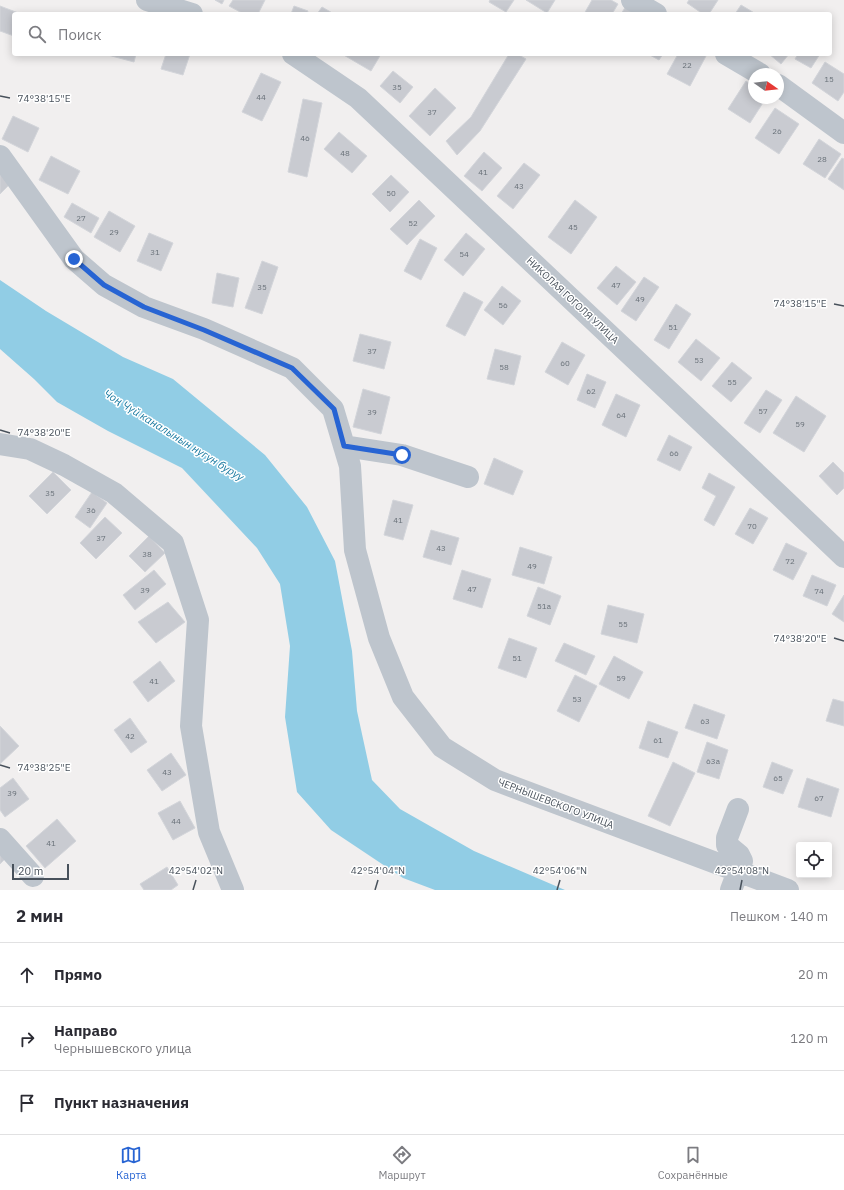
<!DOCTYPE html>
<html lang="ru">
<meta charset="utf-8">
<style>
:root{--surface:#fff;--page:#f7f7f7;--text:#2b2b33;--muted:#7c7c81;--line:#e1e1e2;--accent:#2764d3}
body{margin:0;font-family:"IBM Plex Sans",sans-serif;background:var(--page);color:var(--text)}
.controls{position:absolute;right:12px;bottom:12px;display:grid;overflow:hidden;border-radius:4px;box-shadow:0 2px 10px #0003}
.controls button{width:36px;height:36px;display:grid;place-items:center;padding:0;border:0;border-bottom:1px solid var(--line);background:var(--surface);color:var(--text);font:20px sans-serif}
.compass{position:absolute;left:748px;top:68px;width:36px;height:36px;border-radius:50%;background:var(--surface);box-shadow:0 2px 10px #0003;rotate:104deg}
.scale{position:absolute;left:12px;bottom:10px;width:57px;box-sizing:border-box;padding-left:4px;border:2px solid #48515b;border-top:0;font-size:11px;line-height:14px;white-space:nowrap;color:#48515b;-webkit-text-stroke:3px #fff;paint-order:stroke}
.stop{position:absolute;width:12px;height:12px;margin:-9px;border:3px solid #2764d3;border-radius:50%;background:#fff}
.stop.end{background:#2764d3;border-color:#fff;box-shadow:0 1px 4px #0008}
.list{margin:0;padding:0;list-style:none}
h2{display:flex;justify-content:space-between;align-items:center;height:52px;margin:0;padding:0 16px;font-size:17px}
h2 small{font-size:13px;font-weight:400;color:var(--muted)}
.list li{display:grid;grid-template-columns:26px 1fr auto;gap:12px;align-items:center;box-sizing:border-box;height:64px;padding:0 16px;border-top:1px solid var(--line)}
.list b{display:block;font-size:15px;white-space:nowrap}
.list p{margin:0;font-size:13px;white-space:nowrap;color:var(--muted)}
.list em{font-size:13px;font-style:normal;color:var(--muted)}
.icon{flex:none;width:22px;height:22px;fill:none;stroke:currentColor;stroke-width:2;stroke-linecap:round;stroke-linejoin:round}
.map{position:relative;flex:none;width:844px;height:890px;overflow:hidden}
.search{position:absolute;background:var(--surface);box-shadow:0 2px 10px #0003;left:12px;right:12px;top:12px;height:44px;display:flex;align-items:center;gap:10px;box-sizing:border-box;padding:0 14px;border-radius:4px;color:var(--muted);font-size:15px}
.sheet{height:244px;background:var(--surface)}
nav{display:flex;justify-content:space-around;align-items:center;box-sizing:border-box;height:56px;border-top:1px solid var(--line);background:var(--surface);font-size:11px;color:var(--muted)}
nav a{display:grid;justify-items:center;gap:2px}
nav .on{color:var(--accent)}
.map>svg:first-child{display:block}
</style>
<div class="map">
<svg width="844" height="890" viewBox="0 0 844 890">
<rect width="100%" height="100%" fill="#f1efef"/>
<!-- water -->
<path fill="#91cde5" d="M0,280L46,311L123,357L173,379L265,455L307,507L335,561L352,651L357,711L372,780L400,809L474,851L565,890H435L403,878L331,830L297,792L285,717L290,646L280,584L257,548L182,468L108,431L57,402L34,379L0,349Z"/>
<!-- building -->
<path fill="#c9cbd1" stroke="#d3d5da" d="M215,0H224L222,4Z
M233,0H265L258,14H244L229,6Z
M490,0H514L506,12L489,2Z
M526,0H555L547,13Z
M592,0H611L618,4L612,14H584Z
M689,0H718L709,14H703L687,3Z
M741,5L756,14H735Z
M0,6L21,14H14V36L0,31Z
M294,6L308,11L307,14H291Z
M626,6L638,14H621Z
M322,7L334,14H317Z
M109,54H136L134,62L108,55Z
M166,54H190L183,75L161,69Z
M342,54H381L371,71Z
M509,54H517L526,59L480,131L457,155L446,141L471,117Z
M648,54H663L659,60Z
M678,54H703L706,56L690,86L667,74Z
M769,54H789L781,64Z
M798,54H820L811,68L795,59Z
M825,62L844,74V92L838,101L812,83Z
M393,71L413,87L400,103L380,86Z
M261,73L281,82L262,121L242,112Z
M746,81L754,87V98H766L750,123L728,109Z
M435,88L456,108L430,136L409,116Z
M303,99L322,103L307,177L288,172Z
M775,108L799,124L779,154L755,138Z
M13,116L39,128L28,152L2,139Z
M339,132L367,156L352,173L324,149Z
M819,139L841,154L825,178L803,164Z
M484,152L502,168L482,191L464,176Z
M51,156L80,171L68,194L39,180Z
M842,158L844,159V190L828,179Z
M524,163L540,175L513,209L497,196Z
M0,174L10,184L0,194Z
M391,175L409,192L390,212L372,194Z
M419,200L435,216L407,245L390,229Z
M575,200L597,217L571,254L548,237Z
M72,203L99,218L91,233L64,217Z
M109,211L135,226L120,252L94,237Z
M149,233L173,243L161,271L137,261Z
M466,233L485,249L463,276L444,260Z
M420,239L437,248L421,280L404,271Z
M262,261L278,267L262,314L245,308Z
M616,266L636,282L617,305L597,288Z
M217,273L239,278L233,307L212,303Z
M644,277L659,287L636,321L621,311Z
M502,286L521,301L503,325L484,310Z
M464,292L483,302L465,336L446,326Z
M676,304L691,314L669,349L654,340Z
M360,334L391,342L384,369L353,361Z
M696,339L720,358L701,381L678,362Z
M562,342L585,355L568,385L545,372Z
M495,349L521,356L514,385L487,379Z
M732,362L752,378L731,402L712,386Z
M587,374L606,382L595,408L577,400Z
M363,389L390,397L381,434L353,427Z
M766,390L782,400L760,433L744,423Z
M616,394L640,405L626,437L602,425Z
M796,396L826,416L804,452L773,433Z
M669,435L692,447L680,471L657,460Z
M494,458L523,471L513,495L484,484Z
M833,462L844,473V488L837,495L819,476Z
M53,472L71,490L47,514L29,496Z
M709,473L735,487L714,526L704,520L716,496L702,488Z
M92,492L107,503L90,528L75,517Z
M393,500L413,505L403,540L384,535Z
M750,508L768,518L753,544L735,534Z
M105,517L122,533L96,559L80,543Z
M431,530L459,538L451,565L423,557Z
M149,536L165,553L145,572L129,556Z
M786,543L807,553L793,580L773,570Z
M520,547L552,557L544,584L512,575Z
M154,570L166,584L135,610L123,595Z
M462,570L491,579L482,608L453,599Z
M812,575L836,585L827,606L803,596Z
M538,587L561,596L550,625L527,616Z
M844,595V622L832,614Z
M168,602L185,622L156,643L138,622Z
M608,605L644,614L637,643L601,634Z
M509,638L537,648L526,678L498,668Z
M564,643L595,656L586,675L555,661Z
M614,656L643,672L629,699L599,684Z
M160,661L175,681L148,702L133,682Z
M575,675L597,686L579,722L557,711Z
M833,699L844,702V726L826,721Z
M694,704L725,715L717,739L685,728Z
M130,718L147,742L131,753L114,730Z
M648,721L678,732L668,758L639,748Z
M0,726L19,746L0,764Z
M707,742L728,750L719,779L697,772Z
M171,753L186,775L162,791L147,770Z
M673,762L695,773L670,826L648,816Z
M772,762L793,770L783,794L763,787Z
M13,778L29,799L5,817L0,810V788Z
M807,778L839,789L831,817L798,807Z
M180,801L195,828L173,840L158,813Z
M57,819L76,841L45,868L26,846Z
M0,853L5,859L0,864Z
M167,867L178,885L171,890H144L140,884Z"/>
<g fill="none" stroke-linecap="round" stroke-linejoin="round">
<!-- minor -->
<path stroke="#bec5cd" stroke-width="22" d="M147,0L192,14
M632,0L656,14
M293,54L358,98L780,496L844,557
M726,54L760,74
M778,85L844,133
M0,156L74,259L104,285L144,307L204,329L292,368L333,409L350,466L355,550L379,638L403,697L442,747L495,780L788,890
M0,444L30,449L64,465L114,493L173,543L198,620L191,726L209,832L233,890
M344,446L402,455L468,477
M0,839L33,876
M731,890L742,861L739,855L727,845V838L738,809"/>
</g>
<g fill="none" stroke-linecap="round" stroke-linejoin="round">
<!-- route -->
<path stroke="#2764d3" stroke-width="5" d="M74,259L104,285L144,307L204,330L292,368L334,409L344,446L402,455"/>
</g>
<!-- ticks -->
<path fill="none" stroke="#48515b" stroke-width="1.5" d="M0,96L10,98M834,304L844,306M0,430L10,433M834,638L844,641M0,765L10,768M193,890L196,880M375,890L378,880M557,890L560,880M740,890L742,880"/>
<g text-anchor="middle" stroke-width="3" stroke-linejoin="round" paint-order="stroke">
<!-- number labels -->
<g font-size="8" fill="#687078">
<text x="687" y="68">22</text>
<text x="829" y="82">15</text>
<text x="397" y="90">35</text>
<text x="261" y="100">44</text>
<text x="432" y="115">37</text>
<text x="777" y="134">26</text>
<text x="305" y="141">46</text>
<text x="345" y="156">48</text>
<text x="822" y="162">28</text>
<text x="483" y="175">41</text>
<text x="519" y="189">43</text>
<text x="391" y="196">50</text>
<text x="81" y="221">27</text>
<text x="413" y="226">52</text>
<text x="573" y="230">45</text>
<text x="114" y="235">29</text>
<text x="155" y="255">31</text>
<text x="464" y="257">54</text>
<text x="616" y="288">47</text>
<text x="262" y="290">35</text>
<text x="640" y="302">49</text>
<text x="503" y="308">56</text>
<text x="673" y="330">51</text>
<text x="372" y="354">37</text>
<text x="699" y="363">53</text>
<text x="565" y="366">60</text>
<text x="504" y="370">58</text>
<text x="732" y="385">55</text>
<text x="591" y="394">62</text>
<text x="763" y="414">57</text>
<text x="372" y="415">39</text>
<text x="621" y="418">64</text>
<text x="800" y="427">59</text>
<text x="674" y="456">66</text>
<text x="50" y="496">35</text>
<text x="91" y="513">36</text>
<text x="398" y="523">41</text>
<text x="752" y="529">70</text>
<text x="101" y="541">37</text>
<text x="441" y="551">43</text>
<text x="147" y="557">38</text>
<text x="790" y="564">72</text>
<text x="532" y="569">49</text>
<text x="472" y="592">47</text>
<text x="145" y="593">39</text>
<text x="819" y="594">74</text>
<text x="544" y="609">51а</text>
<text x="623" y="627">55</text>
<text x="517" y="661">51</text>
<text x="621" y="681">59</text>
<text x="154" y="684">41</text>
<text x="577" y="702">53</text>
<text x="705" y="724">63</text>
<text x="130" y="739">42</text>
<text x="658" y="743">61</text>
<text x="713" y="764">63а</text>
<text x="167" y="775">43</text>
<text x="778" y="781">65</text>
<text x="12" y="796">39</text>
<text x="819" y="801">67</text>
<text x="176" y="824">44</text>
<text x="51" y="846">41</text>
</g>
<!-- street labels -->
<g font-size="10" fill="#48515b" stroke="#fff">
<text transform="translate(573 300) rotate(43)" y="4">НИКОЛАЯ ГОГОЛЯ УЛИЦА</text>
<text transform="translate(556 803) rotate(21)" y="4">ЧЕРНЫШЕВСКОГО УЛИЦА</text>
</g>
<!-- water labels -->
<g font-size="11" font-style="italic" fill="#17789f" stroke="#fff">
<text transform="translate(174 435) rotate(32)" y="4">Чоң Чүй каналынын нугун буруу</text>
</g>
</g>
<g font-size="10" text-anchor="middle" fill="#48515b" stroke="#fff" stroke-width="3" stroke-linejoin="round" paint-order="stroke">
<text x="44" y="102">74°38'15"E</text>
<text x="800" y="307">74°38'15"E</text>
<text x="44" y="436">74°38'20"E</text>
<text x="800" y="642">74°38'20"E</text>
<text x="44" y="771">74°38'25"E</text>
<text x="196" y="874">42°54'02"N</text>
<text x="378" y="874">42°54'04"N</text>
<text x="560" y="874">42°54'06"N</text>
<text x="742" y="874">42°54'08"N</text>
</g>
</svg>
<div class="controls">
<button><svg class="icon" aria-label="locate" viewBox="0 0 24 24"><circle cx="12" cy="12" r="6"/><path d="M12 2v4M12 18v4M2 12h4M18 12h4"/></svg></button>
</div>
<svg class="compass" viewBox="-18 -18 36 36"><path d="M0-13l5 13h-10z" fill="#e53935"/><path d="M0 13l5-13h-10z" fill="#7c7c81"/></svg>
<div class="scale">20 m</div>
<div class="stop" style="left:402px;top:455px"></div>
<div class="stop end" style="left:74px;top:259px"></div>
<div class="search"><svg class="icon" aria-label="search" viewBox="0 0 24 24"><circle cx="10" cy="10" r="6"/><path d="M15 15l6 6"/></svg>Поиск</div>
</div>
<section class="sheet">
<h2>2 мин<small>Пешком · 140 m</small></h2>
<ul class="list">
<li><svg class="icon" aria-label="ahead" viewBox="0 0 24 24"><path d="M12 20V5M6 11l6-6 6 6"/></svg><div><b>Прямо</b></div><em>20 m</em></li>
<li><svg class="icon" aria-label="right" viewBox="0 0 24 24"><path d="M7 20v-9h11M14 6l5 5-5 5"/></svg><div><b>Направо</b><p>Чернышевского улица</p></div><em>120 m</em></li>
<li><svg class="icon" aria-label="arrive" viewBox="0 0 24 24"><path d="M6 21V4h12l-3 4 3 4H6"/></svg><div><b>Пункт назначения</b></div></li>
</ul>
</section>
<nav>
<a class="on"><svg class="icon" aria-label="map" viewBox="0 0 24 24"><path d="M3 6l6-2 6 2 6-2v14l-6 2-6-2-6 2zM9 4v14M15 6v14"/></svg>Карта</a>
<a><svg class="icon" aria-label="directions" viewBox="0 0 24 24"><path d="M12 3l9 9-9 9-9-9zM9 14v-3h6M13 9l2 2-2 2"/></svg>Маршрут</a>
<a><svg class="icon" aria-label="saved" viewBox="0 0 24 24"><path d="M7 4h10v16l-5-4-5 4z"/></svg>Сохранённые</a>
</nav>
